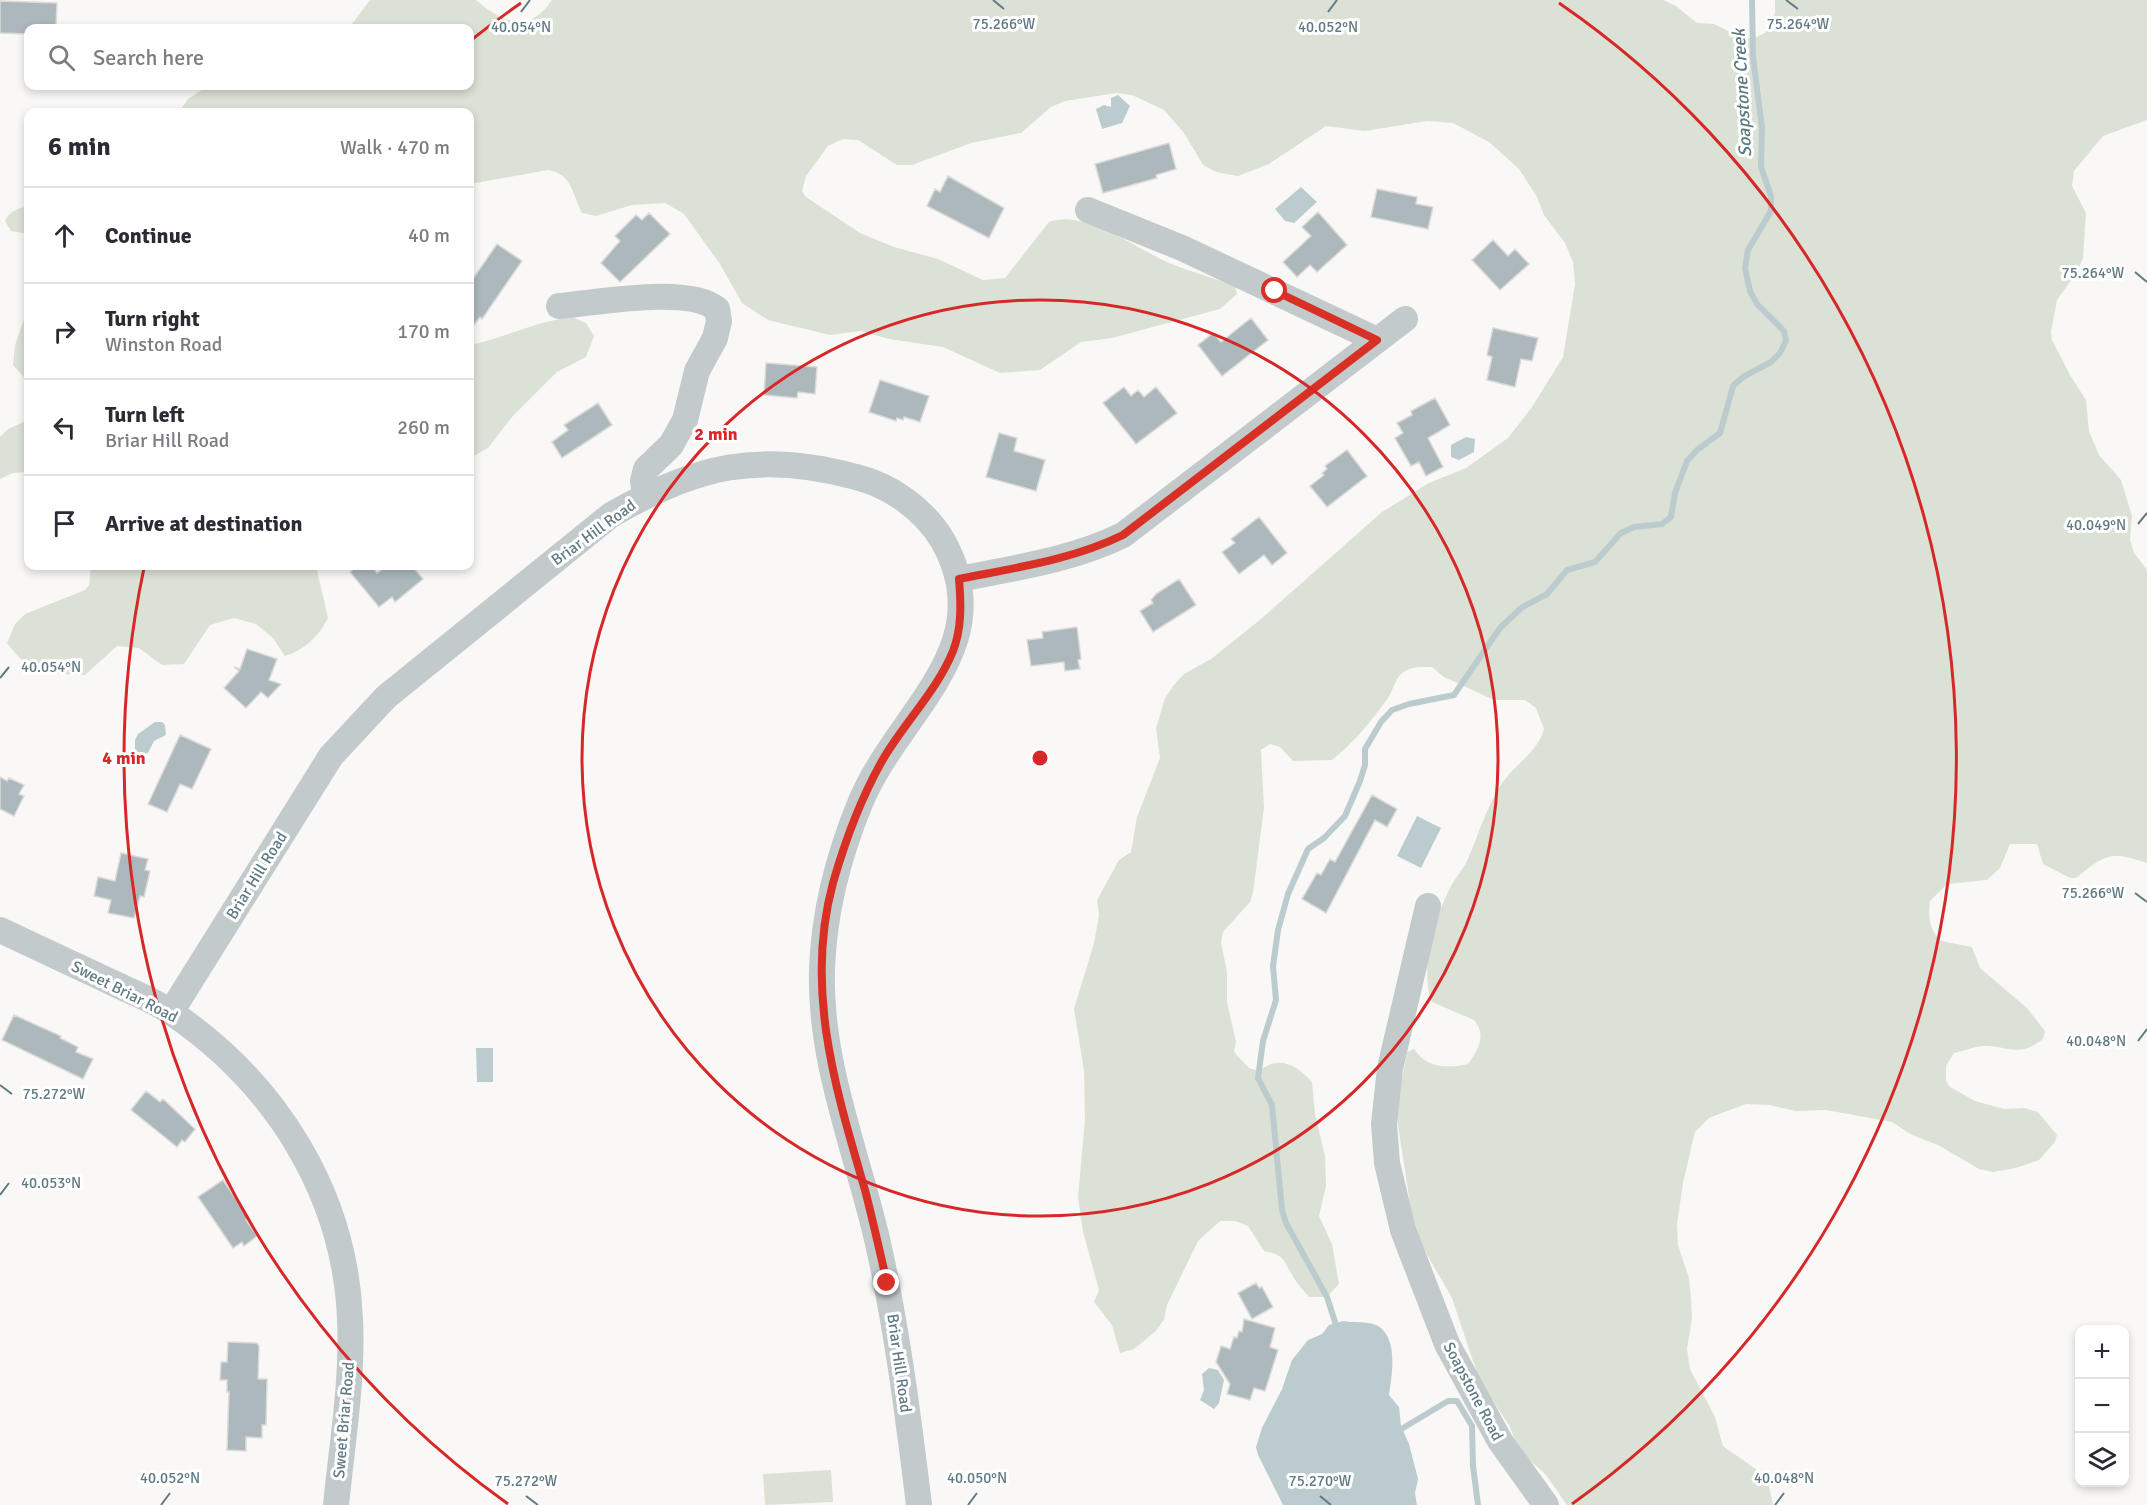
<!DOCTYPE html>
<meta charset="utf-8">
<style>
:root{--surface:#fff;--page:#f7f7f7;--text:#2b2b33;--muted:#7c7c81;--line:#e1e1e2}
body{margin:0;font-family:Signika,sans-serif;background:var(--page);color:var(--text)}
.controls{position:absolute;right:18px;bottom:18px;display:grid;overflow:hidden;border-radius:12px;box-shadow:0 3px 9px #0003}
.controls button{width:54px;height:54px;display:grid;place-items:center;padding:0;border:0;border-bottom:2px solid var(--line);background:var(--surface);color:var(--text);font:30px sans-serif}
.stop{position:absolute;width:18px;height:18px;margin:-14px;border:4px solid #d93025;border-radius:50%;background:#fff}
.stop.end{background:#d93025;border-color:#fff;box-shadow:0 2px 6px #0008}
.list{margin:0;padding:0;list-style:none}
h2{display:flex;justify-content:space-between;align-items:center;height:78px;margin:0;padding:0 24px;font-size:26px}
h2 small{font-size:20px;font-weight:400;color:var(--muted)}
.list li{display:grid;grid-template-columns:39px 1fr auto;gap:18px;align-items:center;box-sizing:border-box;height:96px;padding:0 24px;border-top:2px solid var(--line)}
.list b{display:block;font-size:22px;white-space:nowrap}
.list p{margin:0;font-size:20px;white-space:nowrap;color:var(--muted)}
.list em{font-size:20px;font-style:normal;color:var(--muted)}
.icon{flex:none;width:33px;height:33px;fill:none;stroke:currentColor;stroke-width:2;stroke-linecap:round;stroke-linejoin:round}
.map{position:relative;flex:none;width:2147px;height:1505px;overflow:hidden}
.search{position:absolute;background:var(--surface);box-shadow:0 3px 9px #0003;left:24px;top:24px;width:450px;height:66px;display:flex;align-items:center;gap:15px;box-sizing:border-box;padding:0 21px;border-radius:12px;color:var(--muted);font-size:22px}
.panel{position:absolute;background:var(--surface);box-shadow:0 3px 9px #0003;left:24px;top:108px;width:450px;height:462px;border-radius:12px}
.map>svg:first-child{display:block}
</style>
<div class="map">
<svg width="2147" height="1505" viewBox="0 0 2147 1505">
<rect width="100%" height="100%" fill="#f9f8f6"/>
<!-- green -->
<path fill="#dce1d6" d="M370,0H476C502,23 530,34 552,0H1663L1676,6L1697,23L1714,24L1737,35L1752,39L1765,33L1775,13V0H2147V120L2103,136L2074,171L2072,186L2086,213L2083,258L2077,272L2057,300L2051,332L2052,340L2070,375L2086,400L2089,431L2099,455L2121,480L2132,516L2130,540L2134,553L2147,570V863C2109,850 2105,855 2076,878H2070L2043,864L2037,844H2010L2000,868L1987,880L1947,884L1930,901C1928,916 1929,930 1941,941L1972,947L1980,968L2027,1008L2045,1031L2043,1039C2017,1059 2009,1045 1983,1046C1973,1047 1963,1051 1954,1053L1946,1066V1081L1950,1087L1975,1101L2004,1109L2024,1108L2038,1112L2057,1135L2055,1142L2039,1160L2016,1168L1993,1172L1979,1169L1938,1145L1912,1135L1892,1122L1826,1110L1796,1111L1769,1105L1746,1104L1709,1118L1695,1132L1683,1183L1677,1224L1678,1245L1689,1278L1691,1298L1692,1319L1687,1349L1690,1369L1715,1417L1723,1446L1767,1477L1773,1505H1567L1546,1475L1519,1450L1509,1425L1480,1382L1452,1298L1421,1244L1413,1223L1397,1119V1105L1407,1052L1414,1049C1427,1069 1448,1068 1468,1064C1478,1051 1487,1034 1474,1020L1432,1002C1419,973 1435,917 1449,890C1454,879 1463,870 1468,859C1479,833 1487,806 1502,783C1515,764 1538,752 1544,729L1536,708L1525,700H1494L1444,677L1432,667C1423,667 1413,666 1405,671C1395,677 1394,689 1388,698C1372,720 1354,743 1332,760L1293,761L1280,747L1270,744L1261,750L1264,808L1253,893L1250,902L1223,932L1221,942L1227,972V1002L1236,1042L1234,1052L1249,1068L1259,1071C1279,1055 1296,1064 1312,1082L1315,1114L1325,1156L1326,1186L1319,1216L1332,1244L1339,1284L1327,1297H1309C1304,1291 1298,1285 1294,1278C1283,1261 1286,1255 1264,1251L1248,1226L1235,1221H1220L1198,1241L1167,1305L1164,1319L1156,1331L1134,1349L1120,1353L1112,1325L1094,1302L1099,1290L1083,1232L1078,1197L1085,1119L1084,1071L1074,1009L1094,943L1099,915L1097,900L1119,860L1131,852L1137,817L1160,758L1156,728L1165,698L1174,685L1184,674L1211,659L1261,619L1382,512L1429,483L1466,468L1508,438L1532,407L1563,357L1575,284L1573,262L1565,243L1544,215L1537,197L1519,169L1489,142L1453,123L1427,121L1365,131L1326,126L1269,164L1238,176L1216,172L1203,165L1184,133L1164,110L1132,95L1116,93L1065,101L1051,107L1021,133L971,143L912,165H897L858,140L843,139L828,146L806,176L802,191L806,197L860,233L894,247L938,259L983,280L1005,278L1049,222C1084,208 1137,249 1169,263C1191,272 1214,277 1235,287L1237,294L1220,309L1112,338L1081,342L1040,370L1000,373L943,347L889,339L861,331L830,335L768,320L742,303L720,264L684,214L665,203L632,205L596,216L582,213C573,196 572,173 548,170L470,184V112H179L188,99L208,86H470V28H349Z
M28,206V234L11,231L5,221C10,210 18,209 28,206Z
M28,308V382L13,365L15,345Z
M572,317L586,323L594,336L586,357L557,372L512,417L488,448L470,458V345C504,338 537,321 572,317Z
M28,420V472L13,473L0,479V437L8,429Z
M91,566H316L328,618C319,636 305,650 285,656L273,638L256,624L234,618L210,625L184,664L162,665L139,648L117,646L85,675C47,673 31,676 7,643L15,624L25,614L85,590L89,585Z
M831,1470L833,1502L765,1505L763,1474Z"/>
<!-- water -->
<path fill="#bcccce" d="M1118,95L1130,106L1122,123L1102,129L1096,109L1104,105L1111,107V98Z
M1301,187L1317,202L1294,223L1285,221L1275,209Z
M1466,437L1475,439L1474,452L1459,460L1451,457V445Z
M155,722H162L165,725L166,735L154,741L148,753L139,757L135,754V740L138,734Z
M1417,816L1441,828L1421,868L1397,856Z
M476,1048H493V1082H477Z
M1343,1321C1353,1323 1366,1321 1376,1325C1399,1336 1392,1375 1389,1395L1399,1407L1401,1426L1409,1444L1418,1479L1415,1493L1417,1505H1283L1258,1455L1256,1447L1262,1428L1282,1389L1292,1360L1308,1340L1322,1334L1329,1325Z
M1209,1368L1218,1370L1224,1380L1219,1403L1214,1409L1200,1400L1204,1390L1202,1374Z"/>
<g fill="none" stroke-linecap="round" stroke-linejoin="round">
<!-- stream -->
<path stroke="#bcccce" stroke-width="6" d="M1337,1328L1327,1297L1286,1223L1282,1210L1272,1105L1258,1078L1263,1041L1276,1000L1273,966L1278,930L1288,894L1308,849L1324,838L1345,816L1360,781L1365,765V749L1381,722L1392,710L1409,704L1454,695L1500,628L1521,608L1547,594L1567,570L1595,562L1621,533L1634,527L1662,524L1671,517L1675,493L1687,461L1697,450L1720,433L1733,386L1743,377L1771,362L1780,353L1786,341L1784,331L1757,304L1750,291L1745,268L1748,250L1771,211V196L1761,167L1762,128L1753,57L1752,0
M1398,1431L1448,1401H1457L1472,1426L1473,1466L1478,1505"/>
</g>
<!-- building -->
<path fill="#acb8bc" stroke="#dadad8" stroke-width="1.5" d="M0,1L57,3L56,28H28V34L0,33Z
M1169,143L1176,169L1156,175L1157,178L1103,193L1095,164Z
M948,176L1004,208L989,238L927,206L935,189L940,192Z
M1377,189L1417,197L1416,204L1433,207L1428,229L1371,217Z
M1318,212L1347,245L1317,272L1310,265L1297,277L1283,262L1311,236L1302,227Z
M649,213L670,234L620,282L601,263L620,241L615,236L636,215L642,220Z
M1493,240L1508,256L1515,249L1529,264L1500,290L1472,260Z
M497,244L522,261L482,319L480,317L470,330V283Z
M1251,318L1268,340L1222,376L1198,345L1213,333L1221,342Z
M1493,328L1538,338L1532,361L1521,359L1515,387L1487,380L1492,357L1487,355Z
M766,363L817,367L815,394L798,392L797,398L764,395Z
M880,380L929,396L920,422L904,417L903,420L897,418L896,421L869,412Z
M1124,387L1131,396L1138,390L1144,397L1156,387L1177,413L1136,444L1103,403Z
M1435,398L1450,425L1428,438L1443,467L1426,476L1419,462L1411,466L1395,438L1403,433L1397,423L1412,415L1411,411Z
M598,403L612,425L562,458L552,442L568,430L564,425Z
M999,433L1017,438L1014,451L1045,460L1036,491L986,477Z
M1347,450L1367,476L1327,507L1310,486L1324,475L1322,473L1327,469L1325,466Z
M1259,517L1287,553L1272,565L1264,555L1239,574L1222,552L1235,543L1231,539Z
M358,566H371L377,573L387,566H412L423,579L395,602L392,597L379,607L350,572Z
M1179,579L1196,605L1153,632L1140,611L1153,603L1151,600L1156,594Z
M1077,627L1081,659L1078,660L1080,669L1065,671L1064,662L1031,666L1027,640L1043,638L1042,632Z
M247,649L277,659L269,680L281,684L268,698L261,692L246,708L224,688L239,671L234,667L240,669Z
M180,735L211,749L192,789L180,784L167,812L148,804Z
M0,777L7,781L9,778L24,785L19,794L24,796L14,816L0,809Z
M1372,795L1397,809L1387,827L1375,820L1326,913L1302,899L1317,873L1321,875L1330,859L1335,862Z
M121,853L148,859L145,870L150,871L144,897L140,896L134,918L108,913L111,900L94,896L98,877L115,881Z
M14,1015L61,1036L60,1038L78,1047L76,1052L93,1059L83,1079L2,1040Z
M146,1091L160,1102L163,1099L195,1129L185,1142L182,1140L177,1147L131,1110Z
M223,1180L249,1218L246,1220L257,1236L244,1246L242,1242L233,1248L198,1197Z
M1256,1283L1259,1288L1262,1287L1273,1307L1252,1319L1238,1293Z
M1244,1319L1275,1328L1270,1347L1278,1350L1265,1391L1254,1388L1250,1400L1227,1394L1230,1384L1216,1362L1221,1346L1230,1349L1234,1337L1237,1338L1239,1331L1242,1332Z
M228,1342L257,1343L259,1346L258,1379H267L266,1425H262V1438L246,1437V1451L227,1450L229,1392H227V1380H220L221,1362H227Z"/>
<g fill="none" stroke-linecap="round" stroke-linejoin="round">
<!-- minor -->
<path stroke="#c3cacc" stroke-width="26" d="M1088,210L1182,248L1377,340
M559,306C597,303 688,285 717,309L719,321L715,338L697,371L685,420L671,445L646,469L643,481L645,495
M959,579C1015,568 1072,560 1123,535L1405,319
M1428,906L1390,1068L1384,1124L1387,1163L1403,1230L1447,1344L1500,1441L1546,1505
M0,930C37,947 74,965 111,982C131,992 154,1000 172,1013C275,1083 345,1193 350,1319C353,1380 342,1444 336,1505
M171,1012L331,756L386,697L611,515C697,465 759,451 856,477C890,485 925,510 943,541C1002,647 899,711 861,801C839,854 824,911 822,969C819,1062 856,1149 877,1239C897,1327 908,1415 919,1505"/>
</g>
<g fill="none" stroke-linecap="round" stroke-linejoin="round">
<!-- route -->
<path stroke="#d93025" stroke-width="8" d="M887,1283C880,1252 873,1221 865,1190C836,1090 804,989 833,883C845,841 860,800 882,761C903,724 937,691 953,651C962,628 961,603 959,579C1014,568 1072,560 1123,535L1377,340L1275,291"/>
</g>
<!-- ticks -->
<path fill="none" stroke="#607a84" stroke-width="2" d="M993,0L1004,9M1786,0L1798,9M521,12L530,0M1328,12L1337,0M2135,272L2147,282M2138,524L2147,513M0,678L9,667M2135,893L2147,902M2138,1041L2147,1029M0,1085L12,1094M0,1195L9,1183M526,1496L538,1505M1320,1496L1331,1505M161,1505L170,1493M968,1505L977,1493M1775,1505L1784,1493"/>
<!-- distance rings -->
<g fill="none" stroke="#d62828" stroke-width="3">
<circle cx="1040" cy="758" r="458"/>
<path d="M508 1504A916 916 0 0 1 144 568M470 41A916 916 0 0 1 521 3M1559 3A916 916 0 0 1 1572 1504"/>
</g>
<g text-anchor="middle" stroke-width="6" stroke-linejoin="round" paint-order="stroke">
<!-- street labels -->
<g font-size="16" fill="#607a84" stroke="#fff">
<text transform="translate(593 532) rotate(-36)" y="6">Briar Hill Road</text>
<text transform="translate(256 875) rotate(-58)" y="6">Briar Hill Road</text>
<text transform="translate(125 991) rotate(27)" y="6">Sweet Briar Road</text>
<text transform="translate(900 1363) rotate(82)" y="6">Briar Hill Road</text>
<text transform="translate(1474 1391) rotate(62)" y="6">Soapstone Road</text>
<text transform="translate(343 1420) rotate(-85)" y="6">Sweet Briar Road</text>
</g>
<!-- water labels -->
<g font-size="18" font-style="italic" fill="#5b7b7e" stroke="#fff">
<text transform="translate(1742 93) rotate(-93)" y="6">Soapstone Creek</text>
</g>
</g>
<g font-size="15" text-anchor="middle" fill="#607a84" stroke="#fff" stroke-width="6" stroke-linejoin="round" paint-order="stroke">
<text x="1798" y="29">75.264°W</text>
<text x="1004" y="29">75.266°W</text>
<text x="521" y="32">40.054°N</text>
<text x="1328" y="32">40.052°N</text>
<text x="2093" y="278">75.264°W</text>
<text x="2096" y="530">40.049°N</text>
<text x="51" y="672">40.054°N</text>
<text x="2093" y="898">75.266°W</text>
<text x="2096" y="1046">40.048°N</text>
<text x="54" y="1099">75.272°W</text>
<text x="51" y="1188">40.053°N</text>
<text x="170" y="1483">40.052°N</text>
<text x="977" y="1483">40.050°N</text>
<text x="1784" y="1483">40.048°N</text>
<text x="526" y="1486">75.272°W</text>
<text x="1320" y="1486">75.270°W</text>
</g>
<circle cx="1040" cy="758" r="9" fill="#d62828" stroke="#fff" stroke-width="3"/>
<g font-size="18" text-anchor="middle" font-weight="bold" fill="#d62828" stroke="#fff" stroke-width="6" stroke-linejoin="round" paint-order="stroke">
<text x="716" y="440">2 min</text>
<text x="124" y="764">4 min</text>
</g>
</svg>
<div class="controls">
<button>+</button>
<button>−</button>
<button><svg class="icon" aria-label="layers" viewBox="0 0 24 24"><path d="M12 4l9 5-9 5-9-5zM3 14l9 5 9-5"/></svg></button>
</div>
<div class="stop" style="left:1275px;top:291px"></div>
<div class="stop end" style="left:887px;top:1283px"></div>
<div class="search"><svg class="icon" aria-label="search" viewBox="0 0 24 24"><circle cx="10" cy="10" r="6"/><path d="M15 15l6 6"/></svg>Search here</div>
<section class="panel">
<h2>6 min<small>Walk · 470 m</small></h2>
<ul class="list">
<li><svg class="icon" aria-label="ahead" viewBox="0 0 24 24"><path d="M12 20V5M6 11l6-6 6 6"/></svg><div><b>Continue</b></div><em>40 m</em></li>
<li><svg class="icon" aria-label="right" viewBox="0 0 24 24"><path d="M7 20v-9h11M14 6l5 5-5 5"/></svg><div><b>Turn right</b><p>Winston Road</p></div><em>170 m</em></li>
<li><svg class="icon" aria-label="left" viewBox="0 0 24 24"><path d="M17 20v-9H6M10 6l-5 5 5 5"/></svg><div><b>Turn left</b><p>Briar Hill Road</p></div><em>260 m</em></li>
<li><svg class="icon" aria-label="arrive" viewBox="0 0 24 24"><path d="M6 21V4h12l-3 4 3 4H6"/></svg><div><b>Arrive at destination</b></div></li>
</ul>
</section>
</div>
